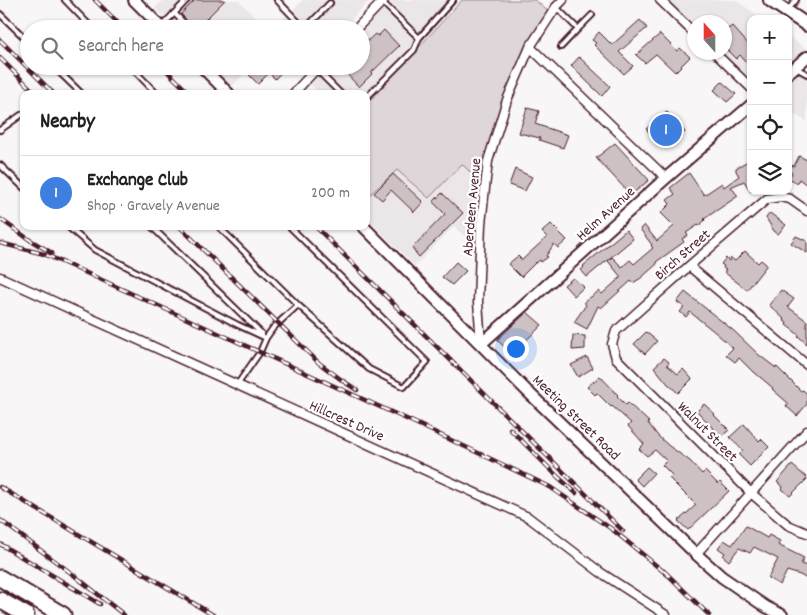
<!DOCTYPE html>
<meta charset="utf-8">
<style>
:root{--surface:#fff;--page:#f2f2f2;--text:#222;--muted:#767676;--line:#e0e0e0;--accent:#4a1f2b}
body{margin:0;font-family:Dekko,sans-serif;background:var(--page);color:var(--text)}
.controls{position:absolute;right:15px;top:15px;display:grid;overflow:hidden;border-radius:10px;box-shadow:0 1px 4px #0004}
.controls button{width:45px;height:45px;display:grid;place-items:center;padding:0;border:0;border-bottom:1px solid var(--line);background:var(--surface);color:var(--text);font:25px sans-serif}
.compass{position:absolute;left:687px;top:15px;width:45px;height:45px;border-radius:50%;background:var(--surface);box-shadow:0 1px 4px #0004;rotate:339deg}
.you{position:absolute;left:515px;top:348px;width:18px;height:18px;margin:-12px;border:4px solid #fff;border-radius:50%;background:#1a73e8;box-shadow:0 0 0 8px #1a73e833}
.badge{display:grid;place-items:center;width:32px;height:32px;border-radius:50%;background:var(--accent);color:#fff;font-size:16px;font-weight:700}
.pin{position:absolute;translate:-50% -50%;border:2px solid #fff;box-shadow:0 1px 5px #0006}
.list{margin:0;padding:0;list-style:none}
h2{display:flex;justify-content:space-between;align-items:center;height:65px;margin:0;padding:0 20px;font-size:21px}
h2 small{font-size:16px;font-weight:400;color:var(--muted)}
.list li{display:grid;grid-template-columns:32px 1fr auto;gap:15px;align-items:center;box-sizing:border-box;height:75px;padding:0 20px;border-top:1px solid var(--line)}
.list b{display:block;font-size:19px;white-space:nowrap}
.list p{margin:0;font-size:16px;white-space:nowrap;color:var(--muted)}
.list em{font-size:16px;font-style:normal;color:var(--muted)}
.icon{flex:none;width:28px;height:28px;fill:none;stroke:currentColor;stroke-width:2;stroke-linecap:round;stroke-linejoin:round}
.map{position:relative;flex:none;width:807px;height:615px;overflow:hidden}
.search{position:absolute;background:var(--surface);box-shadow:0 1px 4px #0004;left:20px;top:20px;width:350px;height:55px;display:flex;align-items:center;gap:12px;box-sizing:border-box;padding:0 18px;border-radius:28px;color:var(--muted);font-size:19px}
.panel{position:absolute;background:var(--surface);box-shadow:0 1px 4px #0004;left:20px;top:90px;width:350px;height:140px;border-radius:10px}
.map>svg:first-child{display:block}
</style>
<div class="map">
<svg width="807" height="615" viewBox="0 0 807 615">
<rect width="100%" height="100%" fill="#f8f6f7"/>
<filter id="ink" filterUnits="userSpaceOnUse"><feTurbulence type="fractalNoise" baseFrequency=".02" numOctaves="2"/><feDisplacementMap in="SourceGraphic" scale="10" xChannelSelector="R" yChannelSelector="G"/><feConvolveMatrix kernelMatrix="1 2 1 2 8 2 1 2 1" color-interpolation-filters="sRGB"/></filter>
<g filter="url(#ink)">
<!-- built -->
<path fill="#ebe6e8" d="M163,0H238L267,29H176L155,8Z
M303,0H370L342,29H273Z
M393,0H459L366,106V94H321L310,84L327,66H361V32Z
M668,0H735L763,19H751V82L721,53L724,52V22H694V26Z
M788,36L807,49V122L788,110Z
M213,66H252L232,86Z
M462,164L475,177H486L480,252L454,226L415,266L366,217V198L397,169Z"/>
<!-- green -->
<path fill="#ded6d9" stroke="#947a82" d="M462,0H535L551,14L507,99L486,177H475L462,164L429,198L397,170L366,198V105Z"/>
<!-- building -->
<path fill="#cdc1c4" stroke="#4a1f2b" d="M195,0H225L196,29H194L181,14Z
M640,20L647,28L619,52L633,66L624,74L594,45L596,43L592,40L599,32L612,45Z
M732,26L751,47V68L740,55L736,59L724,47V32Z
M384,30L399,46L371,73L372,74L359,87L343,70L347,66H361V47L375,34L378,36Z
M660,34L677,51L680,48L690,57L675,72L656,54L645,63L636,55Z
M579,57L610,86L602,96L571,66Z
M257,66H287L275,79L269,73L258,84L249,75Z
M722,82L736,94L727,102L714,90Z
M527,108L539,111L535,124L568,135L563,148L539,140L540,138L519,133Z
M667,112L685,132L677,139L676,138L664,147L646,129Z
M615,143L649,180L631,195L596,158Z
M799,156L807,160V185L799,179L797,183L789,178L792,173L788,171V165L794,166Z
M751,159V192L744,181L731,187L738,196L704,219L705,220L699,226L698,225L686,233L688,235L682,239L684,242L656,262L657,264L641,278L633,283L631,281L601,308L598,306L587,329L574,322L586,305L584,302L599,291L602,294L621,277L608,261L612,257L622,267L630,260L634,264L653,248L651,246L652,245L640,229L644,225L657,241L674,226L661,213L670,204L667,200L675,194L670,188L689,173L704,195L722,183L724,187L739,176L736,171V168Z
M515,169L532,177L525,191L509,185Z
M393,174L423,202L414,212L391,190L382,200L374,193Z
M442,193L463,213L419,257L412,248L445,214L433,202Z
M770,213L786,225L778,234L774,231L766,218Z
M551,224L567,240L558,248L554,244L546,256L548,257L541,262L540,260L536,263V262L521,277L508,264L518,256L522,260L547,237L542,232Z
M626,230L633,239L587,277L581,270L584,267L583,266Z
M796,236L807,241V253L791,243Z
M745,251L758,263L761,260L766,264V266L747,290L724,272L726,270L723,268L724,266L721,264L726,258L729,261L731,258L735,261Z
M456,262L466,271L452,285L442,277Z
M573,278L584,287L574,296L564,285Z
M781,290L794,299L788,307L807,321V344L798,336L799,335L786,325L787,323L784,321L785,320L769,305Z
M685,292L734,331L759,355L776,368L777,367L801,391L803,390L807,394V404L797,416L786,406L789,404L772,389L773,388L754,372V373L739,358L735,362L726,355L733,348L716,333L690,312L686,317L680,312L684,307L677,302Z
M527,312L542,325L512,354L497,340Z
M646,332L657,341L645,354L634,344Z
M573,335L585,336V349L572,350Z
M587,357L593,368L578,377L571,365Z
M664,358L669,362L667,365L678,374L683,369L692,379L678,393L668,384L654,367Z
M600,376L618,395L617,396L626,405L628,403L649,422L648,423L658,436L669,446L690,461L702,474L705,471L718,484L720,482L729,491L688,530L678,521L696,505L669,478L672,475L662,465L667,461L655,450L647,456L639,449L644,444L628,426L631,423L612,406L611,407L597,393L595,395L587,387Z
M704,404L715,414L714,415L729,430L721,437L697,411Z
M744,424L759,441L761,439L769,447L750,466L739,455L743,451L730,437Z
M792,465L807,478V479L790,496L782,489L783,487L777,482Z
M647,467L654,473L642,486L635,479Z
M746,526L767,538L769,535L780,541L778,545L804,558L801,564L807,566V579L800,575L787,571L780,585L768,578L778,559L754,547L750,553L739,548L729,561L723,556L725,553L718,548L724,540L732,545Z"/>
<g fill="none" stroke-linecap="round" stroke-linejoin="round">
<defs>
<path id="service" d="M65,0L93,29
M277,0L305,29
M382,2L419,38L453,0
M556,7L578,29L592,15
M788,10L796,0
M174,13L190,29
M0,14L29,42
M161,27L187,0
M305,29L330,3
M561,47L578,29
M53,66L82,94
M130,66L157,94
M796,68L807,74
M316,69L341,94
M366,98L414,50L419,38
M0,130L21,115L24,114
M0,165L24,188
M67,226L95,250L238,325L266,338
M151,226L262,334
M218,226L298,305L369,369L404,387L427,362L289,226
M237,385L260,352L266,338L273,328L298,305"/>
<path id="minor" d="M660,0L694,33
M356,29L384,0
M530,47L666,178
M714,52L751,88
M293,94L319,66
M807,211L790,199L780,197L767,199L689,266L616,331L612,344L616,358L751,493L788,525L807,533
M689,266L807,365
M0,277L528,517L600,572L666,615
M481,344L478,302L481,224L488,161L507,100L530,47L556,7L563,0
M696,554L807,431"/>
<path id="tertiary" d="M134,0L163,29
M201,66L229,94
M788,73L807,57
M363,226L527,391L696,554L722,577L766,607L782,615
M481,344L666,178L751,105"/>
<path id="primary" d="M770,0L807,25"/>
<path id="motorway" d="M0,578L63,615
M0,600L26,615"/>
</defs>
<!-- service casing -->
<use href="#service" stroke="#4a1f2b" stroke-width="8"/>
<!-- minor casing -->
<use href="#minor" stroke="#4a1f2b" stroke-width="11"/>
<!-- tertiary casing -->
<use href="#tertiary" stroke="#4a1f2b" stroke-width="14"/>
<!-- primary casing -->
<use href="#primary" stroke="#4a1f2b" stroke-width="16"/>
<!-- motorway casing -->
<use href="#motorway" stroke="#4a1f2b" stroke-width="19"/>
<!-- service -->
<use href="#service" stroke="#fff" stroke-width="4"/>
<!-- minor -->
<use href="#minor" stroke="#fff" stroke-width="8"/>
<!-- tertiary -->
<use href="#tertiary" stroke="#fff" stroke-width="10"/>
<!-- primary -->
<use href="#primary" stroke="#fff" stroke-width="12"/>
<!-- motorway -->
<use href="#motorway" stroke="#fff" stroke-width="15"/>
<defs>
<path id="rail" d="M95,0L124,29
M0,40L54,94
M0,58L36,94
M162,66L190,94
M0,219L30,240L52,253
M179,226L319,363L343,381L357,390
M315,226L623,531
M0,243L44,254L93,276L413,422L550,487L613,530L669,576
M510,429L558,477L576,493
M0,487L213,615
M0,520L75,576L124,615
M0,544L100,604
M664,571L709,615"/>
</defs>
<!-- rail casing -->
<use href="#rail" stroke="#4a1f2b" stroke-width="4.5"/>
<!-- rail -->
<use href="#rail" stroke="#fff" stroke-width="2.5" stroke-dasharray="8" stroke-linecap="butt"/>
</g>
</g>
<g text-anchor="middle" stroke-width="4.5" stroke-linejoin="round" paint-order="stroke">
<!-- street labels -->
<g font-size="15" fill="#4a1f2b" stroke="#fff">
<text transform="translate(471 207) rotate(-85)" y="5">Aberdeen Avenue</text>
<text transform="translate(605 213) rotate(-42)" y="5">Helm Avenue</text>
<text transform="translate(682 254) rotate(-41)" y="5">Birch Street</text>
<text transform="translate(577 417) rotate(44)" y="5">Meeting Street Road</text>
<text transform="translate(347 420) rotate(24)" y="5">Hillcrest Drive</text>
<text transform="translate(708 431) rotate(45)" y="5">Walnut Street</text>
</g>
</g>
</svg>
<div class="controls">
<button>+</button>
<button>−</button>
<button><svg class="icon" aria-label="locate" viewBox="0 0 24 24"><circle cx="12" cy="12" r="6"/><path d="M12 2v4M12 18v4M2 12h4M18 12h4"/></svg></button>
<button><svg class="icon" aria-label="layers" viewBox="0 0 24 24"><path d="M12 4l9 5-9 5-9-5zM3 14l9 5 9-5"/></svg></button>
</div>
<svg class="compass" viewBox="-18 -18 36 36"><path d="M0-13l5 13h-10z" fill="#e53935"/><path d="M0 13l5-13h-10z" fill="#767676"/></svg>
<div class="you"></div>
<div class="pin badge" style="left:666px;top:130px;background:#3f7fe0">1</div>
<div class="search"><svg class="icon" aria-label="search" viewBox="0 0 24 24"><circle cx="10" cy="10" r="6"/><path d="M15 15l6 6"/></svg>Search here</div>
<section class="panel">
<h2>Nearby<small></small></h2>
<ul class="list">
<li><span class="badge" style="background:#3f7fe0">1</span><div><b>Exchange Club</b><p>Shop · Gravely Avenue</p></div><em>200 m</em></li>
</ul>
</section>
</div>
